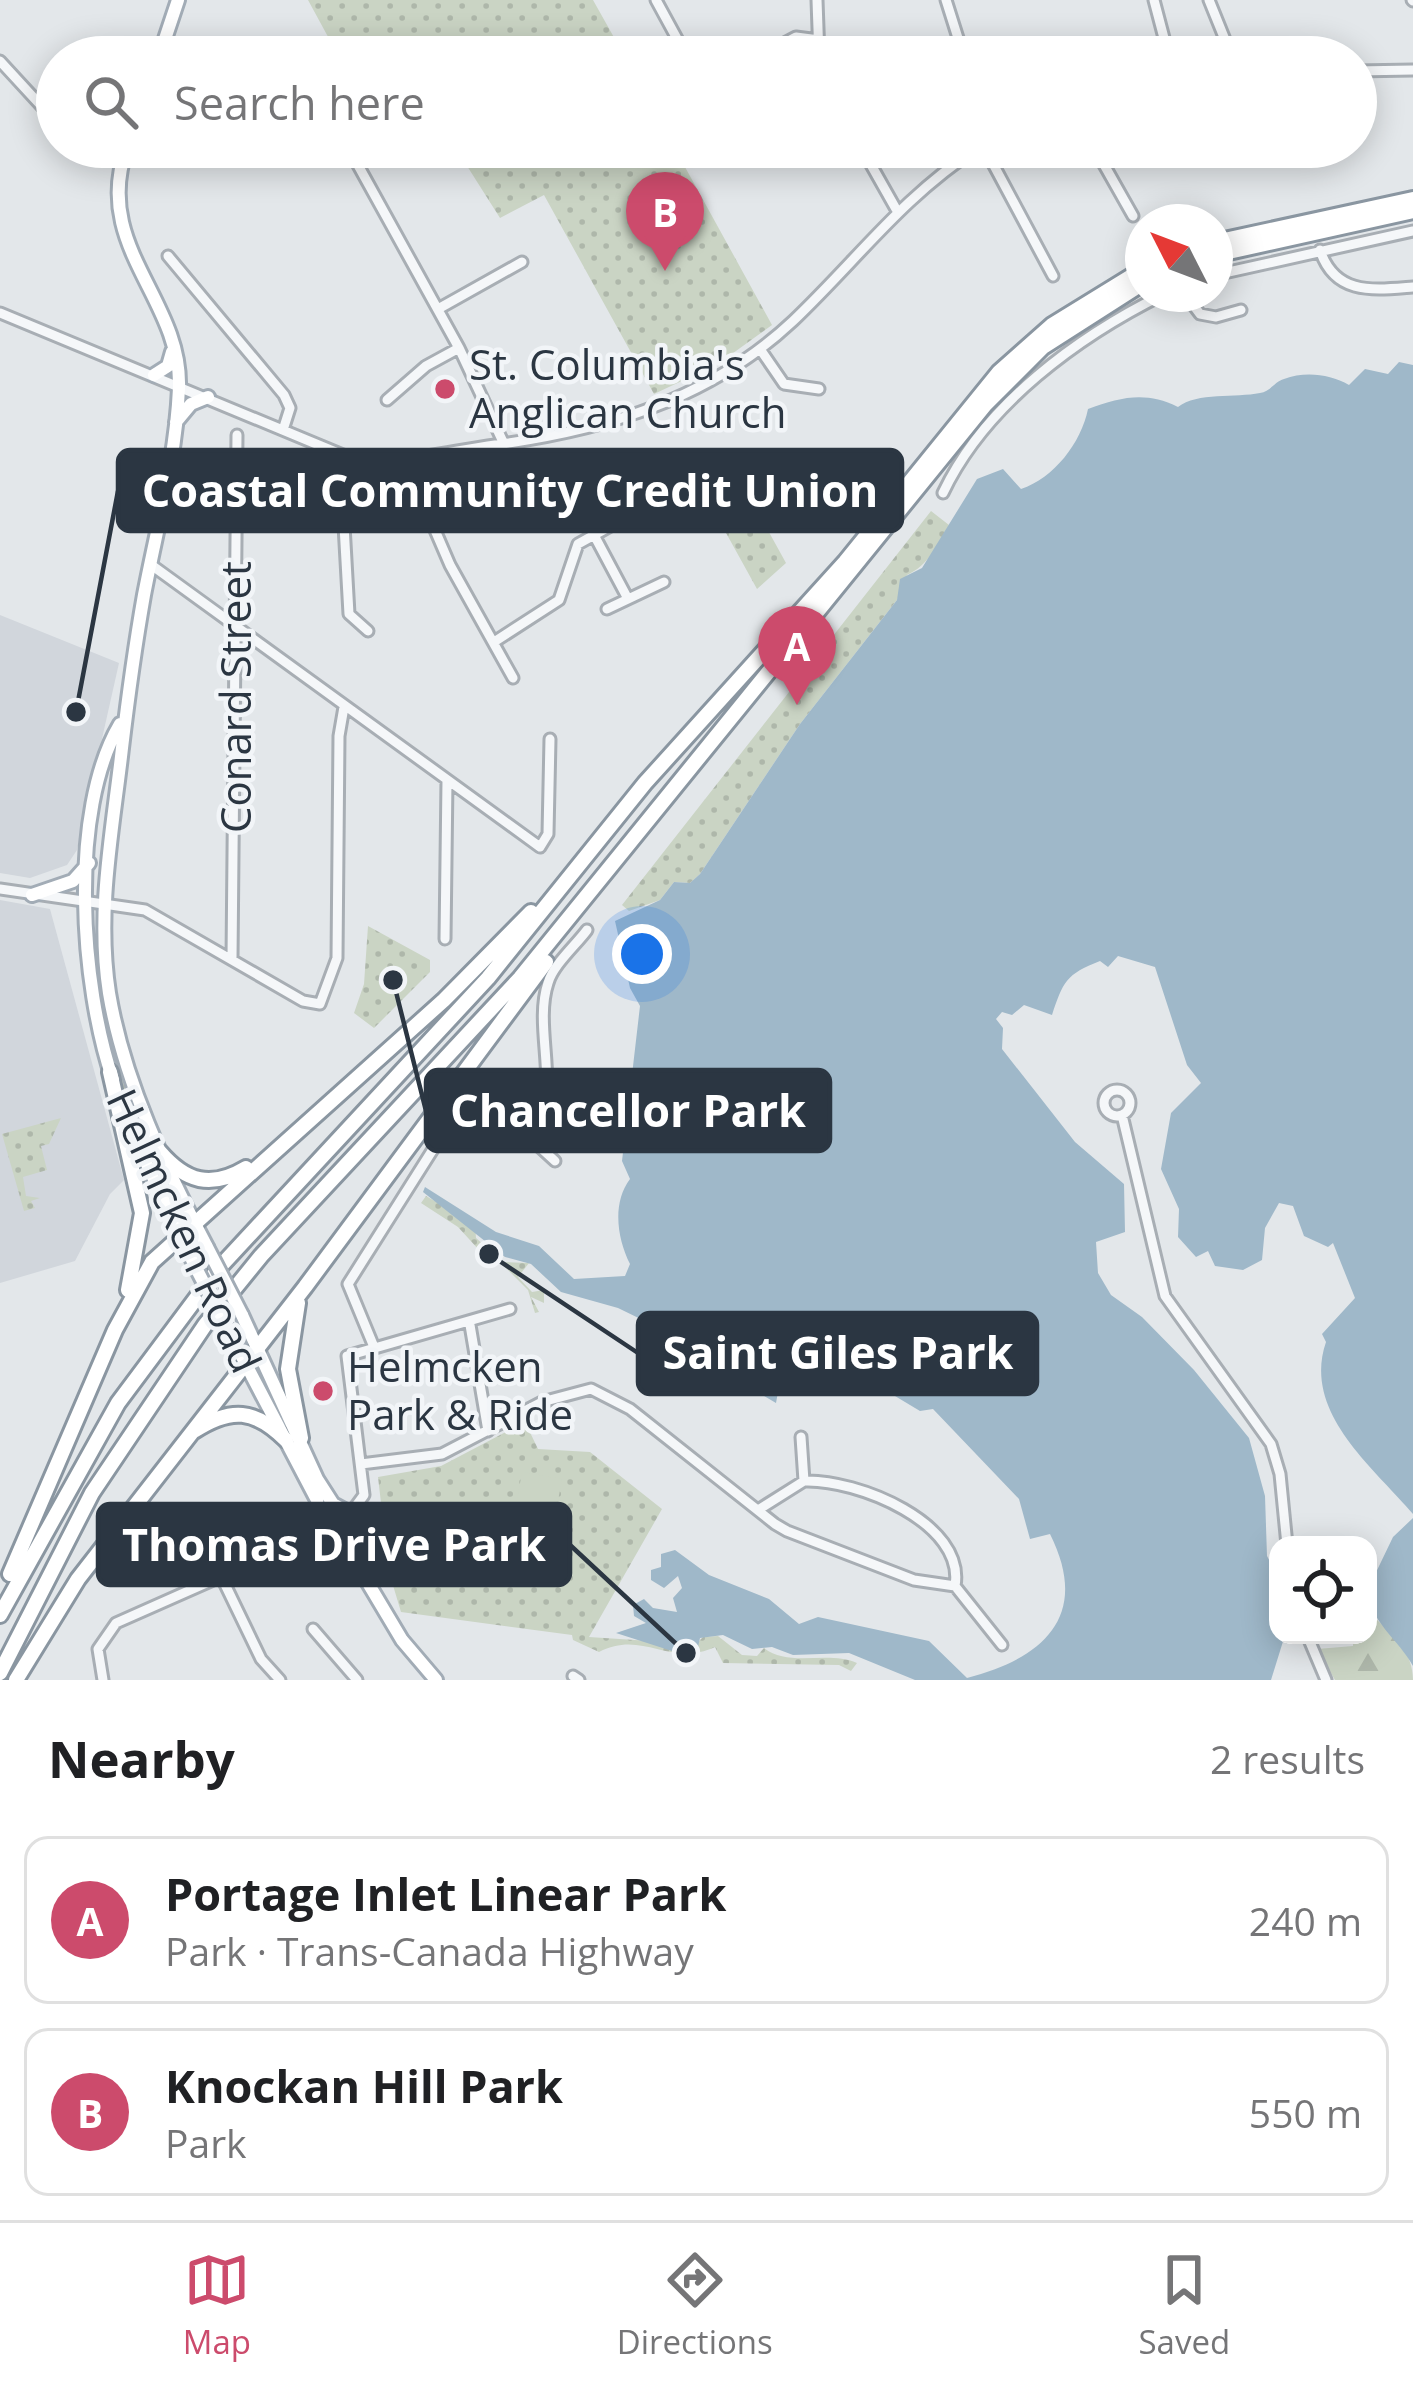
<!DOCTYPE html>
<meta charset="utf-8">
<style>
:root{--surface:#fff;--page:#f6f6f6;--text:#202124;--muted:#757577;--line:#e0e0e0;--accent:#cc4b6c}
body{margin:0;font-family:"Open Sans",sans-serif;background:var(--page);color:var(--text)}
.controls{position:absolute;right:36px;bottom:36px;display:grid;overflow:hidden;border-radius:24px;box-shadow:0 6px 30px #0003}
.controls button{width:108px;height:108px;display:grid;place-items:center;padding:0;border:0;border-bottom:3px solid var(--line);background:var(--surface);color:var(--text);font:60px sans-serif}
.compass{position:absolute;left:1125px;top:204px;width:108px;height:108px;border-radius:50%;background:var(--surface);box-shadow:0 6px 30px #0003;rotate:312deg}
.you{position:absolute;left:642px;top:954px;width:42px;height:42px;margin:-30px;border:9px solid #fff;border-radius:50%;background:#1a73e8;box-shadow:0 0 0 18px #1a73e833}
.badge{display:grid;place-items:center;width:78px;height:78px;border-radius:50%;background:var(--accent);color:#fff;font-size:39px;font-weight:700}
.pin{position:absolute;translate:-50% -99px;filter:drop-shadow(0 3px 6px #0008)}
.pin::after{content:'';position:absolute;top:63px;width:42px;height:36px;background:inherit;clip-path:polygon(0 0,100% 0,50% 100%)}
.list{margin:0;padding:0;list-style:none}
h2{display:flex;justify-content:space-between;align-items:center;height:156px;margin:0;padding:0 48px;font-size:51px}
h2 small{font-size:39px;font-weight:400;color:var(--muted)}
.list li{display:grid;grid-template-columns:78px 1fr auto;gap:36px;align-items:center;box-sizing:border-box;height:168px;margin:0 24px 24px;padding:0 24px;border:3px solid var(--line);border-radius:24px}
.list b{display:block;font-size:45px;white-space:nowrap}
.list p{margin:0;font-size:39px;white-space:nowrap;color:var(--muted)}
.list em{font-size:39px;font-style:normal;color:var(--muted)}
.icon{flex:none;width:66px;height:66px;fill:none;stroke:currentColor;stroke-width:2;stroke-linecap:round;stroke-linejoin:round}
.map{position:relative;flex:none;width:1413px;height:1680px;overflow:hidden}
.search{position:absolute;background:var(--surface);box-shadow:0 6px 30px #0003;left:36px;right:36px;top:36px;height:132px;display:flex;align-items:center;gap:30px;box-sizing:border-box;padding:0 42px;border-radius:66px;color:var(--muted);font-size:45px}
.sheet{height:540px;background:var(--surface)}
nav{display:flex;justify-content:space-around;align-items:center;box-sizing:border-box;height:168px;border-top:3px solid var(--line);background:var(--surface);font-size:33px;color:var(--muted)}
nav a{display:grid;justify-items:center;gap:6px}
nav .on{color:var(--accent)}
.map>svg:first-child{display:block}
</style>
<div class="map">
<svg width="1413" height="1680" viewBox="0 0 1413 1680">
<defs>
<pattern id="green-dots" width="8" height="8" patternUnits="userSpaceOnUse" patternTransform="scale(3)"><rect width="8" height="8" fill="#cad4c4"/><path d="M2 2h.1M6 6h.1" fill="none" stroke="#aeb7aa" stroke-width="1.8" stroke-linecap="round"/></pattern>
<pattern id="forest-firs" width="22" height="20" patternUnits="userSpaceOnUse" patternTransform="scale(3)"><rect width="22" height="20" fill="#cad4c4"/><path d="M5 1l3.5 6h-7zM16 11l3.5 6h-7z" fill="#aeb7aa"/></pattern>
</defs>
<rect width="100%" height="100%" fill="#e3e7ea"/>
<!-- built -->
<path fill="#d1d6dc" d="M0,615L119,663L77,850L67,865L30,878L0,873Z
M0,900L50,909L124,1180L110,1194L75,1261L0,1283Z"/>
<!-- green -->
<path fill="url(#green-dots)" d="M308,0H593L625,57H339Z
M455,147H674L772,325L718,364L654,394L544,195L500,218Z
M737,474L786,563L757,589L694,475L718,483Z
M931,511L949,525C937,545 929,565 907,575L897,600L800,724L700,874L690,883L674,882L660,900L629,911L622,905Z
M368,926L430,960V972L374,1028L354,1013L364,984Z
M102,1012L112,1049L180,1207L173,1210C143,1146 112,1082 102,1012Z
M61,1118L49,1144L41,1146L47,1170L23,1177L26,1196L40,1198L31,1201L35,1208L24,1211L2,1134Z
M426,1196L475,1224L476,1238L503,1262L529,1263L518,1277L532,1292L544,1290V1303L531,1297L539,1312L535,1313L528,1290L498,1260L490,1262L458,1227L421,1203Z
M525,1422L538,1449L590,1452L662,1509L589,1637L696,1644L703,1637L718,1636L742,1655L757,1656L764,1648C789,1668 828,1650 857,1663L851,1671L839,1665L723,1663L715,1647C669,1668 643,1629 599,1652L573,1640L572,1635L401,1612L389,1572L378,1477L441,1466Z"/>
<!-- forest -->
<path fill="url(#forest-firs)" d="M1376,1619C1395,1636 1413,1653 1413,1680H1335L1317,1649L1353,1646V1635H1368V1620Z"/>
<!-- pitch -->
<path fill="#cad4c4" d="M522,1472L562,1479L554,1523L514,1516Z"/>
<!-- water -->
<path fill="#9fb8c9" d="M1399,362L1413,365V1514C1372,1466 1302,1412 1326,1342L1322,1334L1355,1298L1333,1243L1328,1247L1304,1236L1293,1206L1279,1203L1265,1228L1262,1260L1243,1270L1215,1266L1208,1251L1196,1257L1178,1237L1179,1209L1161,1169L1171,1113L1201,1083L1187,1065L1155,967L1118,956L1108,967L1100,961C1066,974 1063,982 1052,1015L1024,1005L1012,1015L1002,1012L996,1019L1003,1028L1002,1049L1075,1142L1124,1184L1125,1232L1096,1242L1098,1273L1111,1295L1142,1317L1194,1370L1249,1438L1265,1496L1267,1556L1278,1577V1635H1285L1271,1680H915L849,1653L793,1655L772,1647L752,1649L723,1635L700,1638L698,1647L672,1651L616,1633L646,1623L634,1616L633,1605L644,1599L653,1608L677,1612L673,1598L682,1588L678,1576L664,1588L651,1580V1570L661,1567V1554L675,1550L709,1575L769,1599L799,1624L818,1617L929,1641L967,1678C1044,1658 1091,1616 1050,1534L1030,1539L1019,1499L933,1409L920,1411L880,1387L872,1389C844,1377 812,1356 782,1370L776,1403L706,1362L705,1347L681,1343L668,1318L655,1326L618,1308L561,1292L531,1264L505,1257L423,1192L425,1187L496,1232L539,1246L574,1279L625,1276L630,1264C617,1238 612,1203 630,1179L622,1161L640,1006L630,988L615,921L660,900L674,882L690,883L700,874L800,724L897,600L900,579L922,568L977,479L1003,469L1021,489C1054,478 1081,443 1088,409C1121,397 1146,391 1178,407C1197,392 1236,398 1260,393C1270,392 1274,382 1284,379C1305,371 1330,374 1349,385L1365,369L1388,374Z
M1413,1518V1666C1399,1640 1368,1620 1368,1589L1393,1537Z"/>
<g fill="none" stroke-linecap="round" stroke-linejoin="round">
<defs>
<path id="minor" d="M656,0L687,57
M817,0L819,57
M946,0L964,57
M1154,0L1169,57
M1209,0L1232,57
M1412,0L1413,1
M758,57L796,37L819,40
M0,61L57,123
M1356,71L1413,70
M95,147L122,161
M348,147L459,348L504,444
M861,147L896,209
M984,147L1053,276
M1094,147L1133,216
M1205,158L1234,147
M1320,250C1335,296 1374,290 1413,287
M168,256L284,395L290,408L283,430
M1215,275L1413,231
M1185,294L1200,314L1216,317L1241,310
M438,309L522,262
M0,313L350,458C397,466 448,451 495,445C606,430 710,399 793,321C859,258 900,199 979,147
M760,349L784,384L819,389
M387,400L426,366L459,348
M340,454L349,614L368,631
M404,458L450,565L513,678
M943,493C985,404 1079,336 1164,294
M594,535L627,597
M150,564L540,847L548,834L550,739
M607,609L664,582
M494,642L559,600L578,544L661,498L693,488
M0,889L145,910L303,1001L320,1004L337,958L339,736L344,707
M445,939L447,780
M232,959L237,435
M1104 1103a13 13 0 1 1 26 0a13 13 0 1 1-26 0Z
M1122,1115L1165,1296L1271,1444L1280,1474L1287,1545
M530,1138C565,1097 532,1031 548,983C553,965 576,945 587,930
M470,1325L488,1431
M374,1347L348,1284L454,1116L477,1108L530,1138L555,1161
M801,1437L804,1481
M361,1464L442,1454L542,1402L591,1389L630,1409L775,1524L787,1531L914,1580L955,1586C966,1523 857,1479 804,1481L758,1510
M347,1518L364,1495L347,1356L510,1309
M220,1574L261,1659L280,1680
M955,1586L1002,1645
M313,1629L357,1680
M1307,1635L1326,1680
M573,1676L579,1680
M103,1680L98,1649L116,1623L326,1530"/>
<path id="major" d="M159,57L178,0
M127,147C91,246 182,298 179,388C176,458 157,527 144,595C135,646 128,697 122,748C113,829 96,910 109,993C124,1082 165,1167 207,1247
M154,375L168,366L172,352
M176,422L191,404L208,397
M32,895L73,881L89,863
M113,1080C81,986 68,812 120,724
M127,1122L194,1264
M242,1315L317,1479L333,1504L346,1511L343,1528
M229,1332L317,1500L320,1523L333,1532L343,1528
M337,1531L402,1640L436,1680"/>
<path id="highway" d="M1215,242L1413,199
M1215,255L1413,211
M110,1072L142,1213L128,1290
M160,1152C186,1182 211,1189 246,1168
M298,1303L288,1369L301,1438
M194,1431C231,1407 255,1409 286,1440
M10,1574L115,1330L152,1262L444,1000L531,912
M0,1615L118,1403L218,1269L488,978L645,783L845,562L999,372L1052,325L1143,269
M0,1673L92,1493L205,1325L261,1256L520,978L985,405L1043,347L1143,283
M16,1680L78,1579L305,1287L546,962"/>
</defs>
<!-- minor casing -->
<use href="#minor" stroke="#a8aeb4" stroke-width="15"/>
<!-- major casing -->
<use href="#major" stroke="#a2acb6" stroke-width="18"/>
<!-- highway casing -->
<use href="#highway" stroke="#8a96a1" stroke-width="20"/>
<!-- minor -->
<use href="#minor" stroke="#f5f7f9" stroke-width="9"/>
<!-- major -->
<use href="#major" stroke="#fff" stroke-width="12"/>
<!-- highway -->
<use href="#highway" stroke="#fff" stroke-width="14"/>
<defs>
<path id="major-bridge" d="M207,1247L242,1315
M194,1264L229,1332"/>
</defs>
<!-- major-bridge casing -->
<use href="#major-bridge" stroke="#a2acb6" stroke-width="18" stroke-linecap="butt"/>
<!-- major-bridge -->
<use href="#major-bridge" stroke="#fff" stroke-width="12"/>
</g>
<!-- markers -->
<g fill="#cc4b6c" stroke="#f2f5f8" stroke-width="4.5">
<circle cx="445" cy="389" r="12"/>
<circle cx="323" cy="1391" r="12"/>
</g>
<g text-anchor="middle" stroke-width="9" stroke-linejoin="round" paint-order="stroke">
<!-- poi labels -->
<g font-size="42" fill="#2b3642" stroke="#f2f5f8" text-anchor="start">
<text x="469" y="380">St. Columbia's<tspan x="469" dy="48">Anglican Church</tspan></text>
<text x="347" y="1382">Helmcken<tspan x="347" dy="48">Park &amp; Ride</tspan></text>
</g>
<!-- street labels -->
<g font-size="42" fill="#2b3642" stroke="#f2f5f8">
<text transform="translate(236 697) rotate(-90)" y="15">Conard Street</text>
<text transform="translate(184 1231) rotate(65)" y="15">Helmcken Road</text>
</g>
</g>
<!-- callouts -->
<path fill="none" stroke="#2b3642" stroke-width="4.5" d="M76 712L118 491M393 980L426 1111M489 1254L638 1353M686 1653L570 1545"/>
<g fill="#2b3642" stroke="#f2f5f8" stroke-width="4.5">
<circle cx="76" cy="712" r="12"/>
<circle cx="393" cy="980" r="12"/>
<circle cx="489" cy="1254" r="12"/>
<circle cx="686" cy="1653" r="12"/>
</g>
<g fill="#2b3642" stroke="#2b3642" stroke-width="4.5">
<rect x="118" y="450" width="784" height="81" rx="12"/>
<rect x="426" y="1070" width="404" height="81" rx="12"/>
<rect x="638" y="1313" width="399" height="81" rx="12"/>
<rect x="98" y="1504" width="472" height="81" rx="12"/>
</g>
<g font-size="45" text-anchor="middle" font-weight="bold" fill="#fff">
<text x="510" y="507">Coastal Community Credit Union</text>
<text x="628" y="1127">Chancellor Park</text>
<text x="838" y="1369">Saint Giles Park</text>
<text x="334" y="1561">Thomas Drive Park</text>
</g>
</svg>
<div class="controls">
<button><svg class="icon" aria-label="locate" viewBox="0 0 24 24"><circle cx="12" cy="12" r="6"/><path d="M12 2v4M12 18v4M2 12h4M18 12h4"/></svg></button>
</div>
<svg class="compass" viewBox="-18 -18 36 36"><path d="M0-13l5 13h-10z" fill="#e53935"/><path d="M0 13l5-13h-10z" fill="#757577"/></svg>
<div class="you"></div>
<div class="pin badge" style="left:797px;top:705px">A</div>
<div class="pin badge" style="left:665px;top:271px">B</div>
<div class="search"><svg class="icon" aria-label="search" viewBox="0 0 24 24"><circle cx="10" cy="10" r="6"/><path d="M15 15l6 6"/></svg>Search here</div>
</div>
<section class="sheet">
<h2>Nearby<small>2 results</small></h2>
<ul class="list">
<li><span class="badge">A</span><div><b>Portage Inlet Linear Park</b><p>Park · Trans-Canada Highway</p></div><em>240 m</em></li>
<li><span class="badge">B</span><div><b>Knockan Hill Park</b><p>Park</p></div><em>550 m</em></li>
</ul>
</section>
<nav>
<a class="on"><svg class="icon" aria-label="map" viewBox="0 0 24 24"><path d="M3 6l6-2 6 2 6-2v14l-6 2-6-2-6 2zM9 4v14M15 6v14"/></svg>Map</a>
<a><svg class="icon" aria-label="directions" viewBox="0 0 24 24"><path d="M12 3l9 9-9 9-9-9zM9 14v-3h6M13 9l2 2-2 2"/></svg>Directions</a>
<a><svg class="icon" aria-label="saved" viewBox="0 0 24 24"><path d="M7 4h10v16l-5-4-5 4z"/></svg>Saved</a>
</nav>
